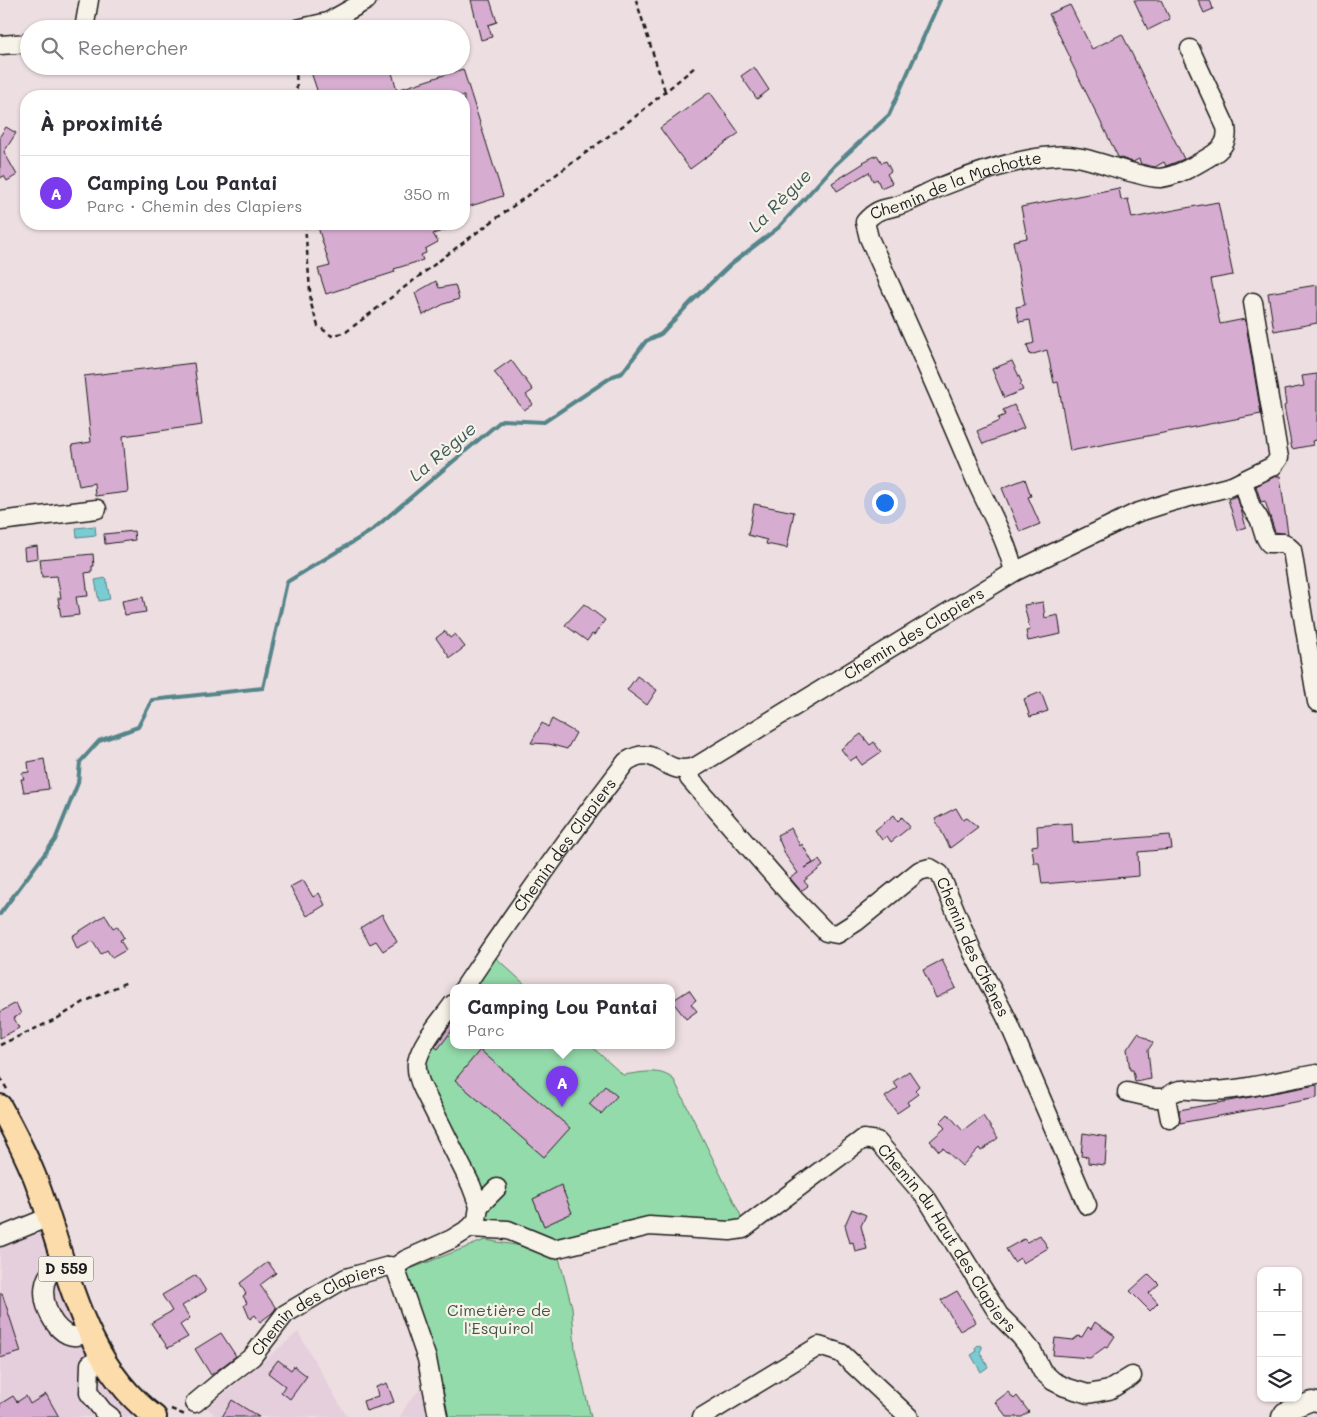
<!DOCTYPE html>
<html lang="fr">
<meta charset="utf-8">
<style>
:root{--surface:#fff;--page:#f2f2f3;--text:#2b2b33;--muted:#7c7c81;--line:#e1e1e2;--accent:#7c3aed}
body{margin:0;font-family:Mali,sans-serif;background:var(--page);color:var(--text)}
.controls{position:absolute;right:15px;bottom:15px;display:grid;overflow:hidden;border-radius:10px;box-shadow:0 1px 4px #0004}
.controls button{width:45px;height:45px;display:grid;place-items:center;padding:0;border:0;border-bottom:1px solid var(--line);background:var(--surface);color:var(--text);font:25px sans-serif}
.you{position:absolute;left:884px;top:502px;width:18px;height:18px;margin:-12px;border:4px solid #fff;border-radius:50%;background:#1a73e8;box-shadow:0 0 0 8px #1a73e833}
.badge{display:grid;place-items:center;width:32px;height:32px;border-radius:50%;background:var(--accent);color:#fff;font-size:16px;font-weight:700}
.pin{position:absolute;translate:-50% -41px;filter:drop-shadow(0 1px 2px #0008)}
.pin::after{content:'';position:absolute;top:26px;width:18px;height:15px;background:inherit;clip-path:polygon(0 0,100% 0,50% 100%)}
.popup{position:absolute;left:450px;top:984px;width:225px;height:65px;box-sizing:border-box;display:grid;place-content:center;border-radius:10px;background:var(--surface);filter:drop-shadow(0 1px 4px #0005);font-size:16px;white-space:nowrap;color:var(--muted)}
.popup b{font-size:19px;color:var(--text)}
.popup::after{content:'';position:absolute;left:50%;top:100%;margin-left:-10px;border:10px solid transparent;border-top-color:var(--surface)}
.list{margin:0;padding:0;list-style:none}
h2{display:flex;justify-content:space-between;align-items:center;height:65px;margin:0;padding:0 20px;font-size:21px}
h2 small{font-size:16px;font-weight:400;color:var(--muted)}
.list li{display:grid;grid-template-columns:32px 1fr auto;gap:15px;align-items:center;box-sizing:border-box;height:75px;padding:0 20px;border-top:1px solid var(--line)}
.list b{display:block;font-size:19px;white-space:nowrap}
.list p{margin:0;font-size:16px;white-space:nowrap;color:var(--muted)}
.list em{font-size:16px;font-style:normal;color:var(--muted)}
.icon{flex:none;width:28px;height:28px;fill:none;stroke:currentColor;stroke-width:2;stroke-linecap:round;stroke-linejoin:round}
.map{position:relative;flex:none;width:1317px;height:1417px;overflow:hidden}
.search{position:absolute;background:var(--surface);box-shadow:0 1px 4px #0004;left:20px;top:20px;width:450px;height:55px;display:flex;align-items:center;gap:12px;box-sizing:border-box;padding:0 18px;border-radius:28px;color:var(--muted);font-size:19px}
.panel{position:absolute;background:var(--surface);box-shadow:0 1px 4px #0004;left:20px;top:90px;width:450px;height:140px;border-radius:20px}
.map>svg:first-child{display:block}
</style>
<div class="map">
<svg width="1317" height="1417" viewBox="0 0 1317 1417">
<rect width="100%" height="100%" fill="#eddee1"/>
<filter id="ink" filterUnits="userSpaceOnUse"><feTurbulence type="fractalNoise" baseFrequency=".02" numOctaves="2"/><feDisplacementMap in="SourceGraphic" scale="10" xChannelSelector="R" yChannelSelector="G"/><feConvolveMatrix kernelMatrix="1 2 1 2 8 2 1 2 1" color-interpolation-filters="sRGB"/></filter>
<g filter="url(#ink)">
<!-- built -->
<path fill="#e6cfdc" d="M41,1225L143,1417H0V1244Z
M298,1332L347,1417H217L207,1408Z
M428,1380L436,1417H400L407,1404Z"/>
<!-- green -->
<path fill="#93dbaa" stroke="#587c63" d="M494,956L529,988H469Z
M453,1009V1046H591L623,1075C641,1073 660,1067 674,1080L742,1218L731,1235L646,1229L574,1249L489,1223L485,1207L422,1074L427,1046Z
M485,1240L522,1246L559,1258L572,1307L575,1350L591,1417H449L441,1382L405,1271Z"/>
<!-- water -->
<path fill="#7acbd2" stroke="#548589" d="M95,526L96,535L77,537L76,528Z
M106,578L110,599L99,601L95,580Z
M978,1345L982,1346V1348L980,1352L988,1367L981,1372L971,1355L976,1352L975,1348Z"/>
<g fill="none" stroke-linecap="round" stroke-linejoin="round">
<!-- stream -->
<path stroke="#548589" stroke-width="4" d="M0,914L55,840L78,783L80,762L99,741L138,727L152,700L263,688L287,582L371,531L502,420L544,422L613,376L622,373L646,341L661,334L690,303L731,264L778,228L835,165L889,115L940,0"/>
</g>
<!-- building -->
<path fill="#d7acd1" stroke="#1c1c1c" d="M471,0H490L497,22L488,25L492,37L481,40Z
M1134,0H1161L1170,19L1148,30Z
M1198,0H1210L1213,9L1204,13Z
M1070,5L1092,49L1122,34L1184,159L1166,166L1164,162L1155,167L1141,164L1139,159L1133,162L1118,157L1070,60L1071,59L1049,14Z
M330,66H390L397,90L463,69L503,196L464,208V96H319L311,72Z
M754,67L769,90L757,99L741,76Z
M710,92L739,133L690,169L660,128Z
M6,127L16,133L4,152L17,175L7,181L4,176L0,178V136Z
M877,155L882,163L886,161L891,171L887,174L892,183L881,188L877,179L873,181L869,172L837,191L832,183L864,163L863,162Z
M1119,188L1121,200L1128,199L1132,218L1218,202L1233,275L1211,279L1220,324L1245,319L1261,414L1070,451L1058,382L1054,383L1047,350L1030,355L1027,345L1034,343L1030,320L1019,322L1016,307L1025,305L1013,241L1027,238L1021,207Z
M317,224H457V226L433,234L438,242L425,249L426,253L421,255L423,260L394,269L395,272L326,294L318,269L330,266Z
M436,281L439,288L455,285L459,299L444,304L423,315L415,293Z
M1317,285V323L1274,331L1268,293Z
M511,360L533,390L526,395L533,404L524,410L494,372Z
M1012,361L1022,383L1020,384L1023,390L1004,398L992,369Z
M194,363L202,425L123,436L128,492L95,496L94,483L79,486L72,445L91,442L84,376Z
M1317,374V440L1312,441L1313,445L1292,449L1284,406L1286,405L1284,390L1304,386L1302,376Z
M1014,405L1024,428L983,444L977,431L999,421L998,418L1005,415L1003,410Z
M1276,476H1280L1288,534L1275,532L1265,501L1261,502L1256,486Z
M1025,479L1031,496L1028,497L1040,524L1020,532L1002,488Z
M1237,496L1246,527L1237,530L1228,499Z
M754,504L794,512L787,548L766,544L767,540L748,535Z
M134,531L135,540L105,544L104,534Z
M37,546L38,558L25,560L24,548Z
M93,554L94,566H92V572L85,573L88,596L76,597L79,615L61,617L58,598H61L57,576L42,577L40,559Z
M143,597L146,612L125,615L122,601Z
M1043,602L1045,618L1058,615L1061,634L1028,641L1026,631L1030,630L1024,605Z
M584,604L605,620L594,635L592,634L587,641L565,625Z
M445,631L450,638L455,634L465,647L450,658L436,638Z
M637,676L657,690L647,705L627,690Z
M1041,692L1048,711L1030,717L1024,699Z
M552,719L576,733L567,749L549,744L531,743L542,723L548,727Z
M861,734L870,745L874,742L881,752L862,765L856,757L850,761L841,749Z
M44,759L49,789L24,792L21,779H24L22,773L29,772L28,762Z
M956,808L963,820L967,818L978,827L950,848L935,819Z
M894,815L898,821L902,817L910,827L891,842L887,836L882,840L875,830Z
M1072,823L1073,843L1170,835L1172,849L1138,852L1139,876L1042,884L1039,863H1034L1032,846L1038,845L1037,826Z
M791,828L800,846L802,844L813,863L805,868L819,860L823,866L804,881L808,886L801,891L790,878L798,873L786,856L777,835Z
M303,880L313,897L319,893L325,905L307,916L290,887Z
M382,914L397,942L383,951L376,941L370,944L360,928Z
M105,915L113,928L117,926L124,938L120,940L126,950L112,958L107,950L101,954L93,941L77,949L72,936Z
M942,960L956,988L936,998L923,970Z
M689,990L696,1000L691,1004L697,1011L686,1019L672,1001Z
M16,1003L21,1014L14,1018L19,1028L0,1038V1012Z
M453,1021V1029L438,1049L435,1047Z
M1138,1033L1153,1043L1148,1050L1151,1079L1135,1082L1133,1070H1130L1127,1049Z
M480,1050L570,1128L544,1157L455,1080Z
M909,1071L919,1086L915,1090L918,1094L907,1102L909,1105L897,1113L885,1097L898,1088L893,1082Z
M1317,1085V1098L1180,1123L1179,1110Z
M605,1086L617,1096L601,1114L589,1104Z
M948,1114L963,1131L983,1116L998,1138L981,1151L979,1148L962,1166L943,1148L939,1151L930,1141L945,1128L940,1122Z
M1083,1133L1107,1137L1105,1165L1088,1163V1157L1081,1156Z
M561,1185L572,1213L544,1226L533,1199Z
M852,1209L866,1215L861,1226L867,1249L855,1252L853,1242L850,1243L845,1225Z
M1040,1235L1048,1248L1023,1263L1020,1258L1014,1262L1006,1249L1024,1239L1027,1242Z
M268,1262L276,1273L260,1285L276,1308L272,1313L260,1322L255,1315L250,1319L244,1305L247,1303L243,1296L246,1294L240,1283Z
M1149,1274L1159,1284L1149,1293L1158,1303L1150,1311L1130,1291Z
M196,1275L206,1291L182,1306L190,1318L180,1325L188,1337L168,1348L151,1323L172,1311L162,1295Z
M957,1291L976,1322L960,1331L941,1300Z
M0,1293H2L21,1352L0,1358Z
M1095,1322L1115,1336L1107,1348L1105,1347L1090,1358L1053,1355L1055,1338L1073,1340L1078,1336L1082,1337L1088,1327L1091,1329Z
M221,1333L236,1356L211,1375L195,1349Z
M278,1360L291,1370L294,1366L307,1376L290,1399L281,1392L285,1386L268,1373Z
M387,1383L394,1402L366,1411L363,1401L378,1396L376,1387Z
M1008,1392L1014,1399L1017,1396L1029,1412L1022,1417H1007L995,1402Z
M46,1394L59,1417H0V1404L13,1396L17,1402L26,1396L30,1404Z
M232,1400L259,1417H222Z"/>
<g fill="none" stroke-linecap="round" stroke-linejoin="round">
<defs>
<g id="minor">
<path d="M84,29L89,0"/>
<path d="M297,29L328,22L367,0"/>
<path d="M0,45L29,43"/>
<path d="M1242,482C1247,490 1247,496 1250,504C1252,510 1258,515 1260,521C1263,530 1263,535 1269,543H1284L1292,550L1317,702"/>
<path d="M0,521L97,509"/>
<path id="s1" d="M1014,572C1006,537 987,507 973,474C940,395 905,317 869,238L865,222C880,205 887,211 905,203C918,198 930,191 943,186C978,172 1016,159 1053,156C1082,153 1110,168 1138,174C1145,176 1153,178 1160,178C1177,176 1194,166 1209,157C1221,150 1229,142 1226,127L1190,49"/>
<path id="s2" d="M688,770L689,778L795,900L826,932L837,934L856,922L919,871L930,868L940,874L973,953L1007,1019L1087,1205"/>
<path id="s3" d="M464,988C515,911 569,836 626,762C658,740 663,780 697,766L1014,572L1136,513L1174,501L1232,486L1273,466L1279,458L1253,302"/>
<path d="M1127,1092L1153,1098H1166"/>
<path d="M1170,1119L1166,1098C1179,1085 1189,1091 1205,1091C1242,1091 1281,1080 1317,1074"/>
<path d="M479,1206L497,1188"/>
<path id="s4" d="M470,1228L508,1230L554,1249L649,1226L730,1231L743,1229L863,1139L877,1141L927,1199L999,1315L1020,1336L1032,1351L1042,1371L1053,1381L1065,1387L1088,1394L1109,1390L1132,1376"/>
<path d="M0,1237L49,1217"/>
<path d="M65,1266C61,1267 57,1268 54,1270C31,1285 52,1339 77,1336C81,1336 85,1333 88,1332"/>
<path d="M395,1267L427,1359L438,1417"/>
<path d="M100,1356L90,1364L89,1393L103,1411L111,1417"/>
<path id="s5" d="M195,1403L226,1377L252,1357L285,1314L346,1278L389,1266L395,1267L405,1260L452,1239L470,1228L477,1220L479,1206L471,1185L423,1089C419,1081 416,1072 417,1062C422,1041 441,1021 453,1004"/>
<path d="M702,1417L819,1346L841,1353L909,1417"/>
<path d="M1281,1417L1284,1412L1312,1401L1317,1402"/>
</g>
<path id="major" d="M0,1106C12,1128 24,1151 34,1175C67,1258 78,1360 155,1417"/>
</defs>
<!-- minor casing -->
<use href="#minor" stroke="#1c1c1c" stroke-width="21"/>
<!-- major casing -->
<use href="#major" stroke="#1c1c1c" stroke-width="26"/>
<!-- path -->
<path stroke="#1c1c1c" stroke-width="2.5" stroke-dasharray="5 4" stroke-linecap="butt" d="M636,0L665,91
M296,66L297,96
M305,224L311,304L318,326L332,336L346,332L460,245L636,116L695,67
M0,1045L58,1018L84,1002L127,982
M0,1077L8,1091
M171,1409L185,1415"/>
<!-- minor -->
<use href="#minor" stroke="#f7f3e8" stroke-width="18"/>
<!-- major -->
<use href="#major" stroke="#fddcac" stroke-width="22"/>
</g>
</g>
<g text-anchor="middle" stroke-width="4.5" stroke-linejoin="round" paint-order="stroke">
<!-- shield labels -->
<rect fill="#f7f3e8" stroke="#5e5c59" stroke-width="1" x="38.5" y="1256.5" width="55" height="25" rx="4"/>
<g font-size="15" font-weight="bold" fill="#1c1c1c">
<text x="66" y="1274">D 559</text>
</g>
<!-- street labels -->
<g font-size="16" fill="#1c1c1c" stroke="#f7f3e8">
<text dy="6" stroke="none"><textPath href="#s1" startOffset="480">Chemin de la Machotte</textPath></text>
<text dy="6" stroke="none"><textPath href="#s3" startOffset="608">Chemin des Clapiers</textPath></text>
<text dy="6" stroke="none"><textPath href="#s3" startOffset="175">Chemin des Clapiers</textPath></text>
<text dy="6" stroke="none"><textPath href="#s2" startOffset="432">Chemin des Chênes</textPath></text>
<text dy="6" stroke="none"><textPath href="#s4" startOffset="564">Chemin du Haut des Clapiers</textPath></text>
<text dy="6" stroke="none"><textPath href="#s5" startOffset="158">Chemin des Clapiers</textPath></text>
</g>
<!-- park labels -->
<g font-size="16" fill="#405547" stroke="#f7f3e8">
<text x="499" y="1316">Cimetière de<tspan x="499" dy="18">l'Esquirol</tspan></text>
</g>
<!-- water labels -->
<g font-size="18" font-style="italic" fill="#3d595c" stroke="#f7f3e8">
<text transform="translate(780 201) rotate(-45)" y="6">La Règue</text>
<text transform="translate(443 452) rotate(-40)" y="6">La Règue</text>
</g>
</g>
</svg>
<div class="controls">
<button>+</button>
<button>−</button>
<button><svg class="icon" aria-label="layers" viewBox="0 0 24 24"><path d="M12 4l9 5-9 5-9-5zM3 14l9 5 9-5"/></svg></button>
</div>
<div class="you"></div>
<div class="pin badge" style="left:562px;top:1107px">A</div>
<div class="popup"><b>Camping Lou Pantai</b>Parc</div>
<div class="search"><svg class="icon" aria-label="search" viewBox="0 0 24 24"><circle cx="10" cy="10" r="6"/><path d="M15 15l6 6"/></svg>Rechercher</div>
<section class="panel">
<h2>À proximité<small></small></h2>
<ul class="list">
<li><span class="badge">A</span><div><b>Camping Lou Pantai</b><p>Parc · Chemin des Clapiers</p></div><em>350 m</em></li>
</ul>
</section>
</div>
